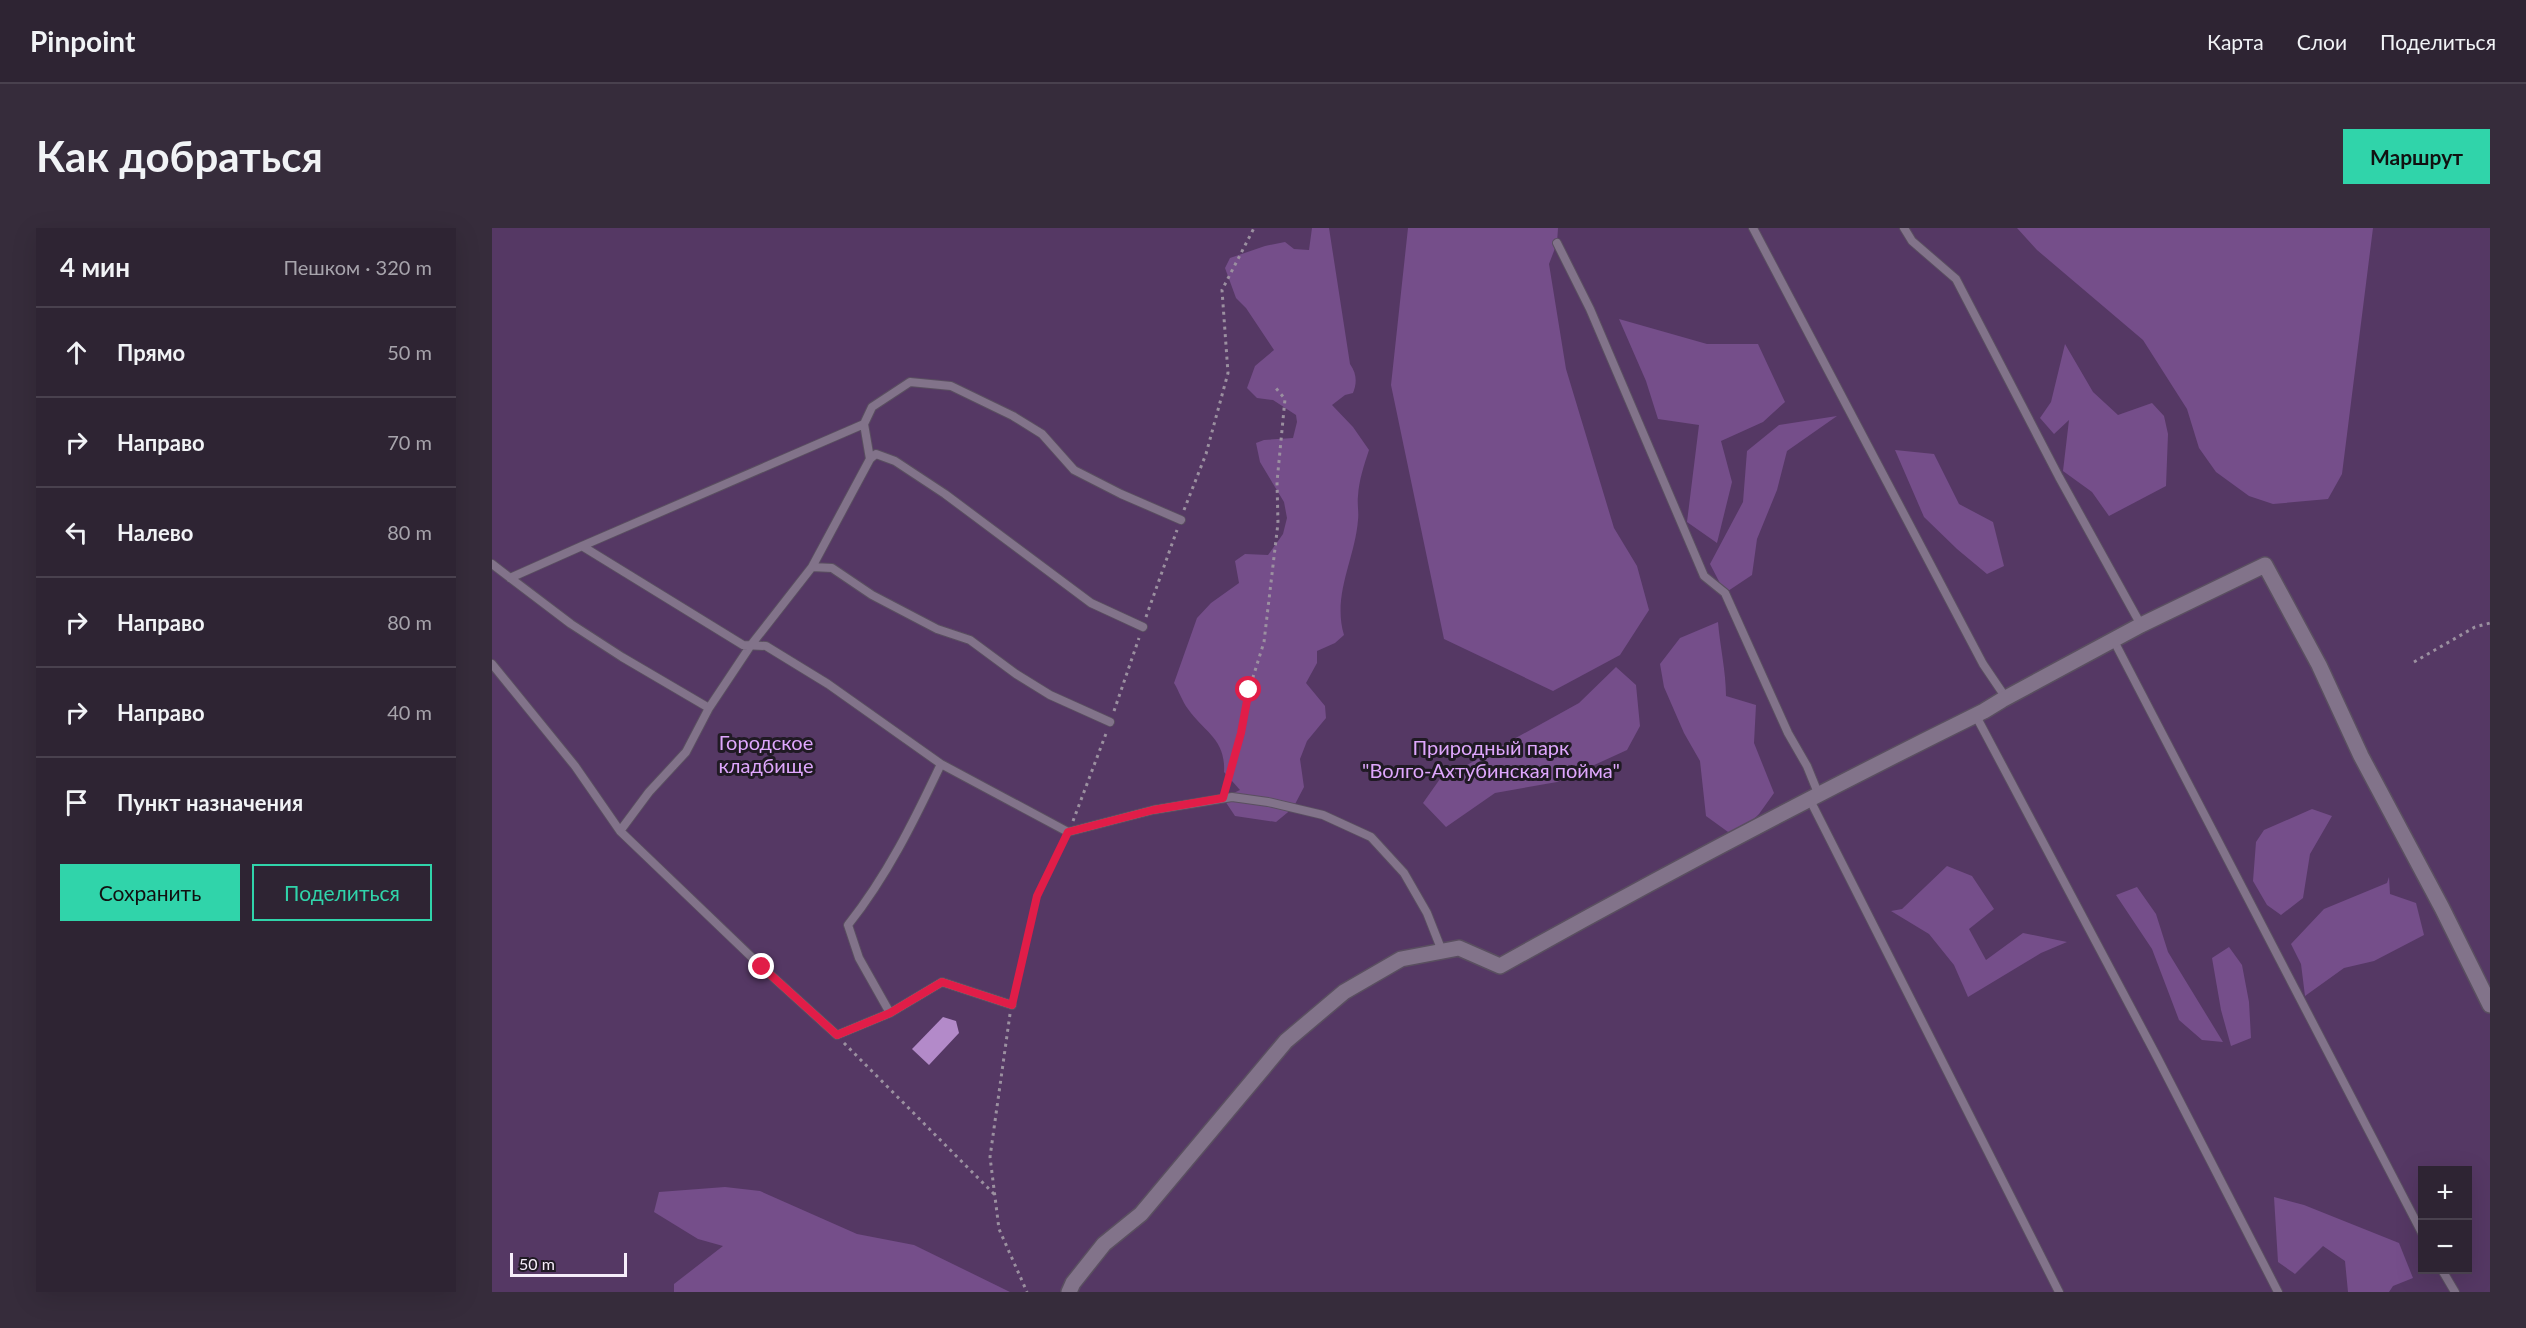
<!DOCTYPE html>
<html lang="ru">
<meta charset="utf-8">
<style>
:root{--surface:#2e2433;--page:#362c3b;--text:#f1f3f6;--muted:#a7a4ac;--line:#49414e;--accent:#30d4aa}
body{margin:0;font-family:Lato,sans-serif;background:var(--page);color:var(--text)}
.controls{position:absolute;right:18px;bottom:18px;display:grid;overflow:hidden;border-radius:0px;box-shadow:0 6px 24px #0002}
.controls button{width:54px;height:54px;display:grid;place-items:center;padding:0;border:0;border-bottom:2px solid var(--line);background:var(--surface);color:var(--text);font:30px sans-serif}
.scale{position:absolute;left:18px;bottom:15px;width:117px;box-sizing:border-box;padding-left:6px;border:3px solid #f6edfa;border-top:0;font-size:16px;line-height:21px;white-space:nowrap;color:#f6edfa;-webkit-text-stroke:4px #201a24;paint-order:stroke}
.stop{position:absolute;width:18px;height:18px;margin:-14px;border:4px solid #e11d48;border-radius:50%;background:#fff}
.stop.end{background:#e11d48;border-color:#fff;box-shadow:0 2px 6px #0008}
.list{margin:0;padding:0;list-style:none}
h2{display:flex;justify-content:space-between;align-items:center;height:78px;margin:0;padding:0 24px;font-size:26px}
h2 small{font-size:20px;font-weight:400;color:var(--muted)}
.list li{display:grid;grid-template-columns:39px 1fr auto;gap:18px;align-items:center;box-sizing:border-box;height:90px;padding:0 24px;border-top:2px solid var(--line)}
.list b{display:block;font-size:22px;white-space:nowrap}
.list em{font-size:20px;font-style:normal;color:var(--muted)}
.actions{display:flex;gap:12px;padding:18px 24px}
.actions a{flex:1;padding:14px 0;border:2px solid var(--accent);border-radius:0px;text-align:center;font-size:21px;color:var(--accent)}
.actions .main{background:var(--accent);color:#111}
.icon{flex:none;width:33px;height:33px;fill:none;stroke:currentColor;stroke-width:2;stroke-linecap:round;stroke-linejoin:round}
.map{position:relative;flex:none;width:1998px;height:1064px;overflow:hidden;border-radius:0px}
header{display:flex;align-items:center;gap:36px;box-sizing:border-box;height:84px;padding:0 30px;background:var(--surface);border-bottom:2px solid var(--line)}
header strong{font-size:28px}
nav{display:flex;gap:33px;margin-inline-start:auto;font-size:21px}
.intro{display:flex;align-items:center;justify-content:space-between;box-sizing:border-box;height:144px;padding:0 36px}
h1{margin:0;font-size:42px}
.button{padding:15px 27px;border-radius:0px;background:var(--accent);color:#111;font-size:21px;font-weight:700}
main{display:flex;gap:36px;padding:0 36px}
aside{flex:1;background:var(--surface);border-radius:0px;box-shadow:0 6px 24px #0002}
.map>svg:first-child{display:block}
</style>
<header>
<strong>Pinpoint</strong>
<nav><a>Карта</a><a>Слои</a><a>Поделиться</a></nav>
</header>
<div class="intro"><h1>Как добраться</h1><a class="button">Маршрут</a></div>
<main>
<aside>
<h2>4 мин<small>Пешком · 320 m</small></h2>
<ul class="list">
<li><svg class="icon" aria-label="ahead" viewBox="0 0 24 24"><path d="M12 20V5M6 11l6-6 6 6"/></svg><div><b>Прямо</b></div><em>50 m</em></li>
<li><svg class="icon" aria-label="right" viewBox="0 0 24 24"><path d="M7 20v-9h11M14 6l5 5-5 5"/></svg><div><b>Направо</b></div><em>70 m</em></li>
<li><svg class="icon" aria-label="left" viewBox="0 0 24 24"><path d="M17 20v-9H6M10 6l-5 5 5 5"/></svg><div><b>Налево</b></div><em>80 m</em></li>
<li><svg class="icon" aria-label="right" viewBox="0 0 24 24"><path d="M7 20v-9h11M14 6l5 5-5 5"/></svg><div><b>Направо</b></div><em>80 m</em></li>
<li><svg class="icon" aria-label="right" viewBox="0 0 24 24"><path d="M7 20v-9h11M14 6l5 5-5 5"/></svg><div><b>Направо</b></div><em>40 m</em></li>
<li><svg class="icon" aria-label="arrive" viewBox="0 0 24 24"><path d="M6 21V4h12l-3 4 3 4H6"/></svg><div><b>Пункт назначения</b></div></li>
</ul>
<div class="actions"><a class="main">Сохранить</a><a>Поделиться</a></div>
</aside>
<div class="map">
<svg width="1998" height="1064" viewBox="0 0 1998 1064">
<rect width="100%" height="100%" fill="#3d3044"/>
<!-- green -->
<path fill="#553864" fill-rule="evenodd" d="M0,0H1998V1064H0ZM1930,942H1976V1042H1930Z"/>
<!-- forest -->
<path fill="#754e8a" d="M820,0H837L858,136C865,146 865,155 861,165L853,167L840,177L861,199L877,222C872,237 867,252 866,268C865,276 867,284 866,292C863,331 840,367 852,407L843,415L825,423V435L814,455L833,478L834,490L815,513L808,531L812,559L801,580L784,594L743,588L731,570L748,562L732,544C734,511 712,504 696,481C690,473 687,463 682,455L705,390L719,375L747,355L743,333L753,326L776,327L791,306L795,290L792,274L768,234L764,215L772,212L801,210L805,194L804,187L781,172L765,170L755,160L763,138L782,122L754,80L744,70L733,40L738,30L773,18L793,14L802,21L817,22Z
M916,0H1066L1065,15L1057,36L1074,141L1122,300L1145,338L1157,382L1128,427L1061,463L952,411L899,157Z
M1525,0H1881L1850,246L1836,271L1781,276L1757,268L1724,244L1707,220L1695,181L1651,112L1545,22Z
M1127,91L1215,116H1266L1293,174L1271,194L1229,213L1240,254L1225,315L1195,294L1207,197L1166,191L1154,153Z
M1573,116L1601,164L1626,187L1660,175L1672,188L1676,206L1674,258L1617,288L1600,264L1571,243L1577,192L1562,206L1548,190L1559,174Z
M1345,188L1295,223L1285,262L1265,311L1260,347L1233,365L1218,336L1251,274L1255,223L1287,197Z
M1403,222L1442,226L1467,276L1501,294L1512,338L1495,346L1465,321L1432,289Z
M1226,394C1228,419 1234,443 1234,468L1264,477L1262,515L1282,565L1267,586L1243,609L1214,588L1208,533L1192,505L1172,459L1168,436L1188,410Z
M1124,439L1144,457L1148,498L1135,522L1065,554L1003,565L954,599L931,575L955,541L975,537L1087,475Z
M1820,581L1840,588L1818,626L1811,670L1789,687L1775,677L1761,653L1764,614L1772,602Z
M1455,638L1480,648L1502,681L1477,701L1494,732L1531,705L1575,714L1549,725L1476,769L1462,737L1437,706L1399,683L1410,681Z
M1897,649L1898,666L1924,675L1932,707L1882,733L1852,740L1813,768L1809,736L1799,716L1832,681L1895,655Z
M1645,659L1664,686L1676,724L1731,814L1710,812L1687,792L1660,721L1624,667Z
M1737,719L1750,737L1757,774L1759,810L1739,818L1729,782L1720,730Z
M233,959L268,963L365,1006L422,1017L518,1064H182V1056L231,1018L206,1011L162,984L167,964Z
M1782,969L1812,977L1907,1015L1921,1050L1901,1058L1897,1064H1856L1853,1033L1831,1018L1803,1046L1786,1034Z"/>
<!-- building -->
<path fill="#b38ac9" d="M451,789L464,793L467,805L437,837L420,821Z"/>
<g fill="none" stroke-linecap="round" stroke-linejoin="round">
<defs>
<path id="lane" d="M1261,0L1491,436L1514,470
M1412,0L1420,13L1464,51L1567,249L1649,397
M1065,15L1098,81L1212,348L1233,365L1296,505L1315,538L1326,565
M378,231L372,196L380,179L418,154L459,158L521,188L550,206L582,242L629,266L689,292
M90,318L372,196
M0,336L79,396L130,429L217,480L194,524L157,564L128,603L270,739L345,807L398,785L450,754L520,777
M320,339L378,231L384,226L403,233L453,266L599,375L651,399
M18,350L90,318L251,417L274,418L336,456L449,536
M1622,413L1930,1005
M0,436L83,538L128,603
M217,480L259,417L320,339L340,340L380,367L445,401L478,412L524,446L558,467L618,494
M1484,488L1664,827L1786,1064
M1317,570L1567,1064
M398,785L367,730L356,697C395,648 422,593 449,536L576,604L661,582L740,569L776,574L831,587L879,609L912,645L935,685L950,723
M1950,1042L1963,1064"/>
<path id="street" d="M577,1064L581,1055L612,1016L649,986L794,813L852,764L909,731L967,720L1008,738C1167,649 1328,564 1492,483L1510,472L1649,397L1773,337L1827,437L1869,528L1950,680L1998,777"/>
</defs>
<!-- lane casing -->
<use href="#lane" stroke="#5a4f60" stroke-width="10"/>
<!-- street casing -->
<use href="#street" stroke="#5a4f60" stroke-width="18"/>
<!-- path -->
<path stroke="#9b90a0" stroke-width="3" stroke-dasharray="3 4.5" stroke-linecap="butt" d="M692,282L714,226L736,145L730,62L762,0
M654,389L685,302
M1922,434L1983,399L1998,395
M622,483L647,410
M734,559L749,505L757,462L772,414L786,295L785,254L793,171L783,159
M581,593L615,503
M521,767L545,668L572,612
M518,786L498,929L507,1001L535,1064
M352,815L502,966"/>
<!-- lane -->
<use href="#lane" stroke="#82738a" stroke-width="8"/>
<!-- street -->
<use href="#street" stroke="#82738a" stroke-width="15"/>
</g>
<g fill="none" stroke-linecap="round" stroke-linejoin="round">
<!-- route -->
<path stroke="#e11d48" stroke-width="8" d="M270,739L345,807L398,785L450,754L520,777L545,668L576,604L661,582L731,570L749,505L757,462"/>
</g>
<g text-anchor="middle" stroke-width="6" stroke-linejoin="round" paint-order="stroke">
<!-- park labels -->
<g font-size="20" fill="#dfa7fd" stroke="#201a24">
<text x="274" y="522">Городское<tspan x="274" dy="23">кладбище</tspan></text>
<text x="999" y="527">Природный парк<tspan x="999" dy="23">"Волго-Ахтубинская пойма"</tspan></text>
</g>
</g>
</svg>
<div class="controls">
<button>+</button>
<button>−</button>
</div>
<div class="scale">50 m</div>
<div class="stop" style="left:757px;top:462px"></div>
<div class="stop end" style="left:270px;top:739px"></div>
</div>
</main>
